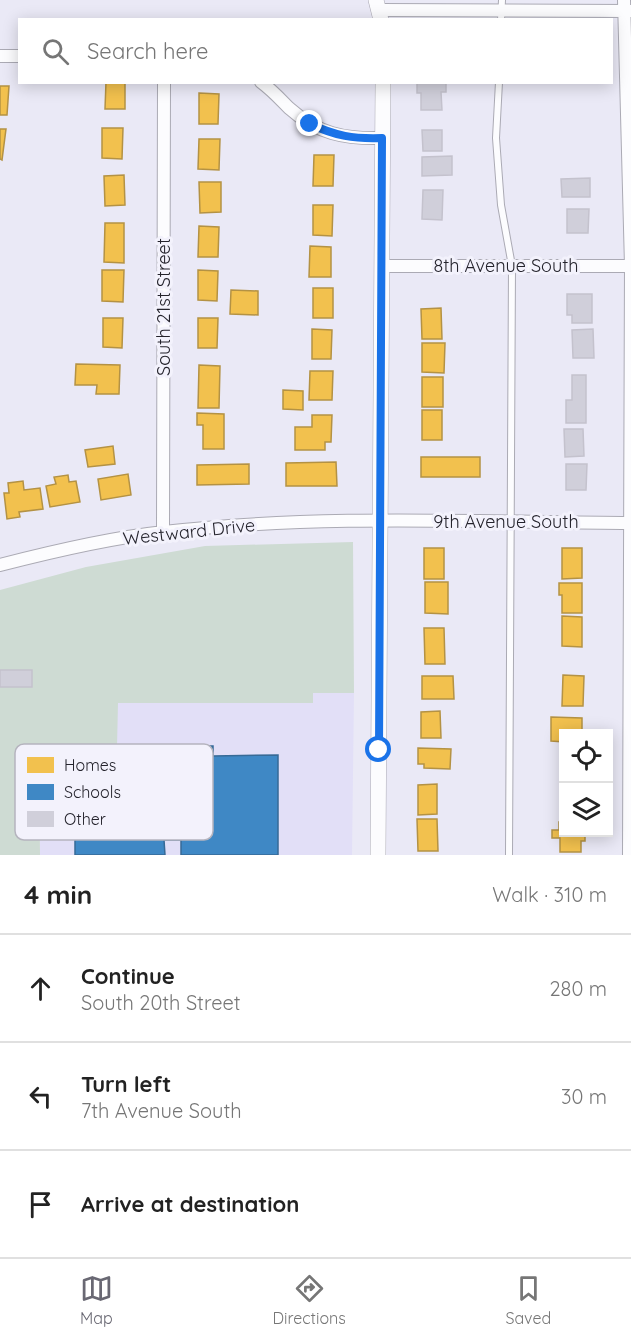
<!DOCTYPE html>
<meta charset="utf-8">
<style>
:root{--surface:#fff;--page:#f6f6f6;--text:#222;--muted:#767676;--line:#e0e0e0;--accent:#696873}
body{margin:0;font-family:Quicksand,sans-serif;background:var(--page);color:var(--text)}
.controls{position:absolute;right:18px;bottom:18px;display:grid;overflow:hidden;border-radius:0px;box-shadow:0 3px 15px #0003}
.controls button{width:54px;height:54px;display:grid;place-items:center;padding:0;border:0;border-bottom:2px solid var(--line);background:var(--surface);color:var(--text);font:30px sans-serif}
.stop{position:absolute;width:18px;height:18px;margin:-14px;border:4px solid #1a73e8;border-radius:50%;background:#fff}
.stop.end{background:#1a73e8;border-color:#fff;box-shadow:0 2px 6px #0008}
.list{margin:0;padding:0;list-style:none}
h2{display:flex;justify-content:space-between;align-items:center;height:78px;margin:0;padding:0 24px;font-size:26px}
h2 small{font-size:20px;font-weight:400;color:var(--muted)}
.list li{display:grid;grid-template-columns:39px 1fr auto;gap:18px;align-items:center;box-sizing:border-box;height:108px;padding:0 24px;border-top:2px solid var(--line)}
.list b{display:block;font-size:22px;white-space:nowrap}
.list p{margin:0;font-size:20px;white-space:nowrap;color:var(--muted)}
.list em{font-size:20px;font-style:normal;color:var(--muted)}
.icon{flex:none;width:33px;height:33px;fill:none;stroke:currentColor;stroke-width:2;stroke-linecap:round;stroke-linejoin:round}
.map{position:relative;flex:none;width:631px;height:855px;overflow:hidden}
.search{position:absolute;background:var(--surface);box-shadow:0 3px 15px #0003;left:18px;right:18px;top:18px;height:66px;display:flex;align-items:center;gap:15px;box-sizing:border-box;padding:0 21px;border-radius:0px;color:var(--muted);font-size:22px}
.sheet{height:402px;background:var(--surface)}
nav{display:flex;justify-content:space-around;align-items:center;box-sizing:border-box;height:84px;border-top:2px solid var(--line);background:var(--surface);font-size:16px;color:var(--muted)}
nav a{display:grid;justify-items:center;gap:3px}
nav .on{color:var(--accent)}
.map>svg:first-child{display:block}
</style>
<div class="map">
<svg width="631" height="855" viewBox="0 0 631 855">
<rect width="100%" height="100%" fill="#eae9f6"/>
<!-- built -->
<path fill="#e2dff7" d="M313,693H354L352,855H40L39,752L117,747V703H312Z"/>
<!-- green -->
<path fill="#cedbd3" d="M353,542L354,693H313V703H118L117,747L39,752L40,855H0V590L86,567L205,546Z"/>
<!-- homes -->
<path fill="#f2c14e" stroke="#b49244" stroke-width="1.5" d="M106,82H125V109H105Z
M0,86H9L7,115H0Z
M199,93L219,94L218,124H199Z
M102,128H123L122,159L102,158Z
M0,129H6L2,160L0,159Z
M199,139H220L219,170L198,169Z
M314,155H334L333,186H313Z
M124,175L125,205L105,206L104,176Z
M199,182H221V212L200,213Z
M313,205H333L332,236L313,235Z
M105,223H124V263L104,262Z
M199,226L219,227L218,257H198Z
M310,246L331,247V277H309Z
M102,270H124L123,302L102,301Z
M198,270L218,271L217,301L198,300Z
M313,288H333V318H313Z
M231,290L258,291V315L230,314Z
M441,308L442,339H422L421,309Z
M103,318H123L122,348L103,347Z
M198,318H218L217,348H198Z
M312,329L332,330L331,359H312Z
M422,343H445L444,373L422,372Z
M76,364L120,365L119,394H96L97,385H75Z
M199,365L220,366L219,408H198Z
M310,371H333L332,400H309Z
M422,377H443V407H422Z
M283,390L303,391V410L283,409Z
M422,410H442V440H422Z
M197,413L224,414V449H203V425H197Z
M312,415H332L331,442H325V450H295V427H312Z
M113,446L115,464L88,467L85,450Z
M421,457H480V477H421Z
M336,462L337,486H286V463Z
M249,464V484L197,485V465Z
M128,474L131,495L101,500L98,479Z
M68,475L69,482L76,481L80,502L50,507L46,486L56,484L54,477Z
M23,481L24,490L40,488L43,509L19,512L20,517L7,519L4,493H9L8,483Z
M424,548H444V579H424Z
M562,548H582V578L562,579Z
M425,582H448V614L425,613Z
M559,583H582V613H562V595H559Z
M562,616L582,617V647L562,646Z
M424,628H444L445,664H425Z
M563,675L584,676L583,706H562Z
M422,676H453L454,699H422Z
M440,711L441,738H421V712Z
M551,717L582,718V734H564V742L551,741Z
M418,748L451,749L450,769L424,768V764H418Z
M437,784V814L418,815V785Z
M417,819H437L438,851H418Z
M559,822H564V832H585V841H581V852H560V838H552V830H559Z"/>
<!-- schools -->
<path fill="#3f88c5" stroke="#376a97" stroke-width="1.5" d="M186,746H213V756L278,755V855H181V840H164L165,855H75V777H166V815L186,814Z"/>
<!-- building -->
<path fill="#d0cfda" stroke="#c4c2cd" stroke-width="1.5" d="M417,82H446V92H441L442,110H421V93H417Z
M422,130H442V151H423Z
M452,156V175L422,176V157Z
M590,178V197H562L561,179Z
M423,190H443L442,220L422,219Z
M567,209H589L588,233H567Z
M567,294H592V323H572V315H567Z
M593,329L594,358H573L572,330Z
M572,375H586V423H566V400H572Z
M564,429H583L584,456L565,457Z
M566,464H587L586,490H566Z
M0,670H32V687H0Z"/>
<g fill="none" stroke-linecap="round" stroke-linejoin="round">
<defs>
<path id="service" d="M501,20L502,0
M499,82L496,138L501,205L512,266L509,855"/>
<path id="minor" d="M624,0L631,266L629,855
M380,10L630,11
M0,56H20
M261,82C272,90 280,99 289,108C318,134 344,139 382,138
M381,266H631
M163,532L164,82
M0,565C54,551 109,538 164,532C319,514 476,522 631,523"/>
<path id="tertiary" d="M376,0L381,20
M378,855L383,82"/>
</defs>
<!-- service casing -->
<use href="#service" stroke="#abaab4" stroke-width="8"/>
<!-- minor casing -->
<use href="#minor" stroke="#abaab4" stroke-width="14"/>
<!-- tertiary casing -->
<use href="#tertiary" stroke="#abaab4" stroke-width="16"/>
<!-- service -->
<use href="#service" stroke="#fcfcfe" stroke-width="6"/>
<!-- minor -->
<use href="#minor" stroke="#fcfcfe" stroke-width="12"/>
<!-- tertiary -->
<use href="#tertiary" stroke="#fcfcfe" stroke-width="15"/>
</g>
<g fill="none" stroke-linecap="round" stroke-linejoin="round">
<!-- route -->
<path stroke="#1a73e8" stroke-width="8" d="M310,124C336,136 353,139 382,138L379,750"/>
</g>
<g text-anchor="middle" stroke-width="6" stroke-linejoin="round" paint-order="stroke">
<!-- street labels -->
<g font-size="18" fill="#24232c" stroke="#f3f2fc">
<text x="506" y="272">8th Avenue South</text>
<text transform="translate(164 307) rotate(-90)" y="6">South 21st Street</text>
<text x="506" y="528">9th Avenue South</text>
<text transform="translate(189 532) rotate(-6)" y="6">Westward Drive</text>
</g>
</g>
<!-- legend -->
<rect x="15" y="744" width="198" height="96" rx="9" fill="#f3f2fc" stroke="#b5b4be" stroke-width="1.5"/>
<rect x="27" y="757" width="27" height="16" fill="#f2c14e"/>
<rect x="27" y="784" width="27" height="16" fill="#3f88c5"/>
<rect x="27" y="811" width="27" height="16" fill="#d0cfda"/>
<g font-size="16" fill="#24232c">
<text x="64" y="771">Homes</text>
<text x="64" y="798">Schools</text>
<text x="64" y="825">Other</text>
</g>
</svg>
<div class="controls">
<button><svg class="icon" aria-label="locate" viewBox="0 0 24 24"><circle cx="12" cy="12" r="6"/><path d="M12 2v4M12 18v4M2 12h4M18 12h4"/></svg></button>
<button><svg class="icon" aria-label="layers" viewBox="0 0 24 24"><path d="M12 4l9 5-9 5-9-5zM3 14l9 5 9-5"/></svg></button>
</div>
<div class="stop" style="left:379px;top:750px"></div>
<div class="stop end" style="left:310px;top:124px"></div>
<div class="search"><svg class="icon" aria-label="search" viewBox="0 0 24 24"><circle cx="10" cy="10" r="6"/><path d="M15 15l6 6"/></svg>Search here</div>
</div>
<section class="sheet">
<h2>4 min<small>Walk · 310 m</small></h2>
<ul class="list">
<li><svg class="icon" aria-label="ahead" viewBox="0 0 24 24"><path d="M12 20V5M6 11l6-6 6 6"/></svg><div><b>Continue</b><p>South 20th Street</p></div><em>280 m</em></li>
<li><svg class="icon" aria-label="left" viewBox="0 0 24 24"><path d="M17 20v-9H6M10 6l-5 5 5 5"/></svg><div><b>Turn left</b><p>7th Avenue South</p></div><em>30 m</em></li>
<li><svg class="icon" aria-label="arrive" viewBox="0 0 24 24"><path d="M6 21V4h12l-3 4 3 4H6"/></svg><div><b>Arrive at destination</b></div></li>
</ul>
</section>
<nav>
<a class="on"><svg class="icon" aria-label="map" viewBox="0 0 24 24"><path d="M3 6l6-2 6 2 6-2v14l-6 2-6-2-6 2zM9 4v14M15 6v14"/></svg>Map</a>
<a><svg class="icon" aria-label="directions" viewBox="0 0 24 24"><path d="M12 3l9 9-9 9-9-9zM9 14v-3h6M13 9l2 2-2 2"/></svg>Directions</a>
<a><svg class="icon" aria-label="saved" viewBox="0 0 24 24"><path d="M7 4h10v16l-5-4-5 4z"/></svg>Saved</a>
</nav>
